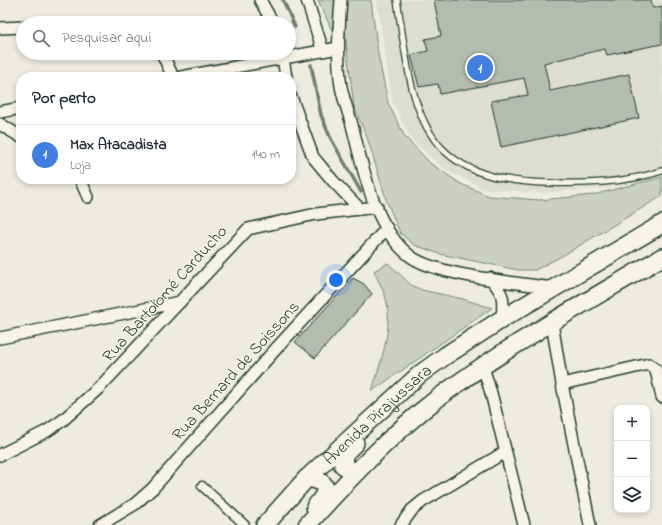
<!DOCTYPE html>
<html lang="pt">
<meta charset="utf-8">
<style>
:root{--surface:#fff;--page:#f2f2f3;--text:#1f2937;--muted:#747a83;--line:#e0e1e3;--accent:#1a73e8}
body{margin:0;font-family:"Indie Flower",sans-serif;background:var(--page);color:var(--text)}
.controls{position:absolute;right:12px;bottom:12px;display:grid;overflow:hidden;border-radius:8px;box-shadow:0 2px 6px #0003}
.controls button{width:36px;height:36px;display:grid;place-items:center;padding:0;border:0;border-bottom:1px solid var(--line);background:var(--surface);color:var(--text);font:20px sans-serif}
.you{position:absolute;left:336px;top:280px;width:14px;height:14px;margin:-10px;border:3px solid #fff;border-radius:50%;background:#1a73e8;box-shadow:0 0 0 6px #1a73e833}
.badge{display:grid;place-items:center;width:26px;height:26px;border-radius:50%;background:var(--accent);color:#fff;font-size:13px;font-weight:700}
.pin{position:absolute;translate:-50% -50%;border:2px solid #fff;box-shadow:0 1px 4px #0006}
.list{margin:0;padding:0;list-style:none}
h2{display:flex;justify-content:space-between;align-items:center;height:52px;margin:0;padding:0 16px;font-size:17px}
h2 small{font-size:13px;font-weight:400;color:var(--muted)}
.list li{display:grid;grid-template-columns:26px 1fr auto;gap:12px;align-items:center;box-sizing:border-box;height:60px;padding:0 16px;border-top:1px solid var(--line)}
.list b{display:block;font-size:15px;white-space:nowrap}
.list p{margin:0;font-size:13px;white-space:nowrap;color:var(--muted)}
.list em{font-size:13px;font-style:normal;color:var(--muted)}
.icon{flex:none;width:22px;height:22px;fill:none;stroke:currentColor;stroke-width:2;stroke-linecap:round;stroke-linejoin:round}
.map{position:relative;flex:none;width:662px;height:525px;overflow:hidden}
.search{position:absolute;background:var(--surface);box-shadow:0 2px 6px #0003;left:16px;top:16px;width:280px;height:44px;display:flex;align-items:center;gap:10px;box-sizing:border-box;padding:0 14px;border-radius:22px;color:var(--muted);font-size:15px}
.panel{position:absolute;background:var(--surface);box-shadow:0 2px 6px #0003;left:16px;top:72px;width:280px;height:112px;border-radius:16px}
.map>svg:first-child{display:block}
</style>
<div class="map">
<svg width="662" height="525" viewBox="0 0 662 525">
<rect width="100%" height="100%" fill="#eeece1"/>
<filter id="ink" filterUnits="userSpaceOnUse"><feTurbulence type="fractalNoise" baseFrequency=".025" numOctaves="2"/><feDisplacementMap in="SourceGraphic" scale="8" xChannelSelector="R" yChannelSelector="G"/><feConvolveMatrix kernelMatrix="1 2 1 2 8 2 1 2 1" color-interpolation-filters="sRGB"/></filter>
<g filter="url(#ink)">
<!-- built -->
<path fill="#ddddd2" d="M377,0H662V175L608,188L540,193L485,189L444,169L411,139L392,101Z"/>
<!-- green -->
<path fill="#cccfc4" stroke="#76867c" d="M318,0H336L335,37Z
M346,0H371L378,54L388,103L405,137L431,164L461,184L489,196L539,200L593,195L662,177V196L562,256L535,270H518L440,254L414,245L400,233L387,202L367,137L354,107L345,34Z
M388,263L411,285L422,290L463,299L492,308L372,391C380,363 392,333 387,303C385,292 378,281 374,271Z"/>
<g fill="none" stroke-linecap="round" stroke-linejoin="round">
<!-- stream -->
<path stroke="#6c7e74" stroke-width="3.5" d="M283,0L295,27
M311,65L321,115L330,137L361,192"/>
</g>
<!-- building -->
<path fill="#b5bbb0" stroke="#1f3d34" d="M434,0H651L653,8L662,6V44L607,55L605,49L544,63L550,91L629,74L639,118L501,147L491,101L528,95L524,78L440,94L438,84L419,87L411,55L428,51L425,39L441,36Z
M353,278L364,284L372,294L315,358L295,342Z"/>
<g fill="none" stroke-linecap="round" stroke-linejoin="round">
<defs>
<path id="service" d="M397,0C414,109 415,180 548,183C586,184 625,183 662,171"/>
<path id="pedestrian" d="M202,486L245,525"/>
<path id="minor" d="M260,0L273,23
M307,0L323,51
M341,0C339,26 337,52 340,79C341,94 348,110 352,125C363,168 374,228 410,256C436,276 520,283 554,288
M0,28L23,27
M162,53L173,77
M285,53L283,58L286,77
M181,77L338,48
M291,97L313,157L333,181L360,209
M0,112L21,108
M0,124L21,137
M80,179L88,197
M490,278C504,294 504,298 502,319
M552,323L562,384L590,525
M0,338L180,302
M483,367L491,393L524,525
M562,384L649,364L656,370L662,397
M0,455L47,431L63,420L99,388L248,229L316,214L377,207
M100,525L135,504L153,488L274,351L387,228
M401,525L412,510L423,501L505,452"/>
<g id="primary">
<path d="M355,443L344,454L343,465L352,471H357"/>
<path d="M307,478C330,481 329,492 315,507"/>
<path id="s1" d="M265,525L307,478L420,374L445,356L502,319L662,224"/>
<path d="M307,525C348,480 390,435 438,398C508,345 587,302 662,257"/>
</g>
</defs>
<!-- service casing -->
<use href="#service" stroke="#1f3d34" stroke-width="8"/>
<!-- pedestrian casing -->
<use href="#pedestrian" stroke="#1f3d34" stroke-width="11"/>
<!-- minor casing -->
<use href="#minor" stroke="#1f3d34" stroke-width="14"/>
<!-- primary casing -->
<use href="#primary" stroke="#1f3d34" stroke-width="20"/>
<!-- service -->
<use href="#service" stroke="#f7f3e8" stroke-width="5.5"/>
<!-- pedestrian -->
<use href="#pedestrian" stroke="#f7f3e8" stroke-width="8"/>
<!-- minor -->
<use href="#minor" stroke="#f7f3e8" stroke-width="11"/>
<!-- primary -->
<use href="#primary" stroke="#f7f3e8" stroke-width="17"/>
</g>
</g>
<g text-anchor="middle" stroke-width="3" stroke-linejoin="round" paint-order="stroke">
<!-- street labels -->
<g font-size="17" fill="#1f3d34" stroke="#f7f3e8">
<text transform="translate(164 293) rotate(-48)" y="6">Rua Bartolomé Carducho</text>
<text transform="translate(235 370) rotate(-48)" y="6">Rua Bernard de Soissons</text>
<text dy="6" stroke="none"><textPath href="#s1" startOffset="158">Avenida Pirajussara</textPath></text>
</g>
</g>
</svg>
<div class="controls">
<button>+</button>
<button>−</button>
<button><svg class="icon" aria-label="layers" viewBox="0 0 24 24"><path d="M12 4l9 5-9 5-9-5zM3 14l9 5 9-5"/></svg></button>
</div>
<div class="you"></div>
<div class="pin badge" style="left:480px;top:68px;background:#3f7fe0">1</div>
<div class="search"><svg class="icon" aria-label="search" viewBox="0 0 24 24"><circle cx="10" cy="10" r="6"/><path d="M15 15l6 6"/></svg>Pesquisar aqui</div>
<section class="panel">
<h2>Por perto<small></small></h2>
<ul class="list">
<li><span class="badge" style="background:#3f7fe0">1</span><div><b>Max Atacadista</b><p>Loja</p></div><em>140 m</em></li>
</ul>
</section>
</div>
